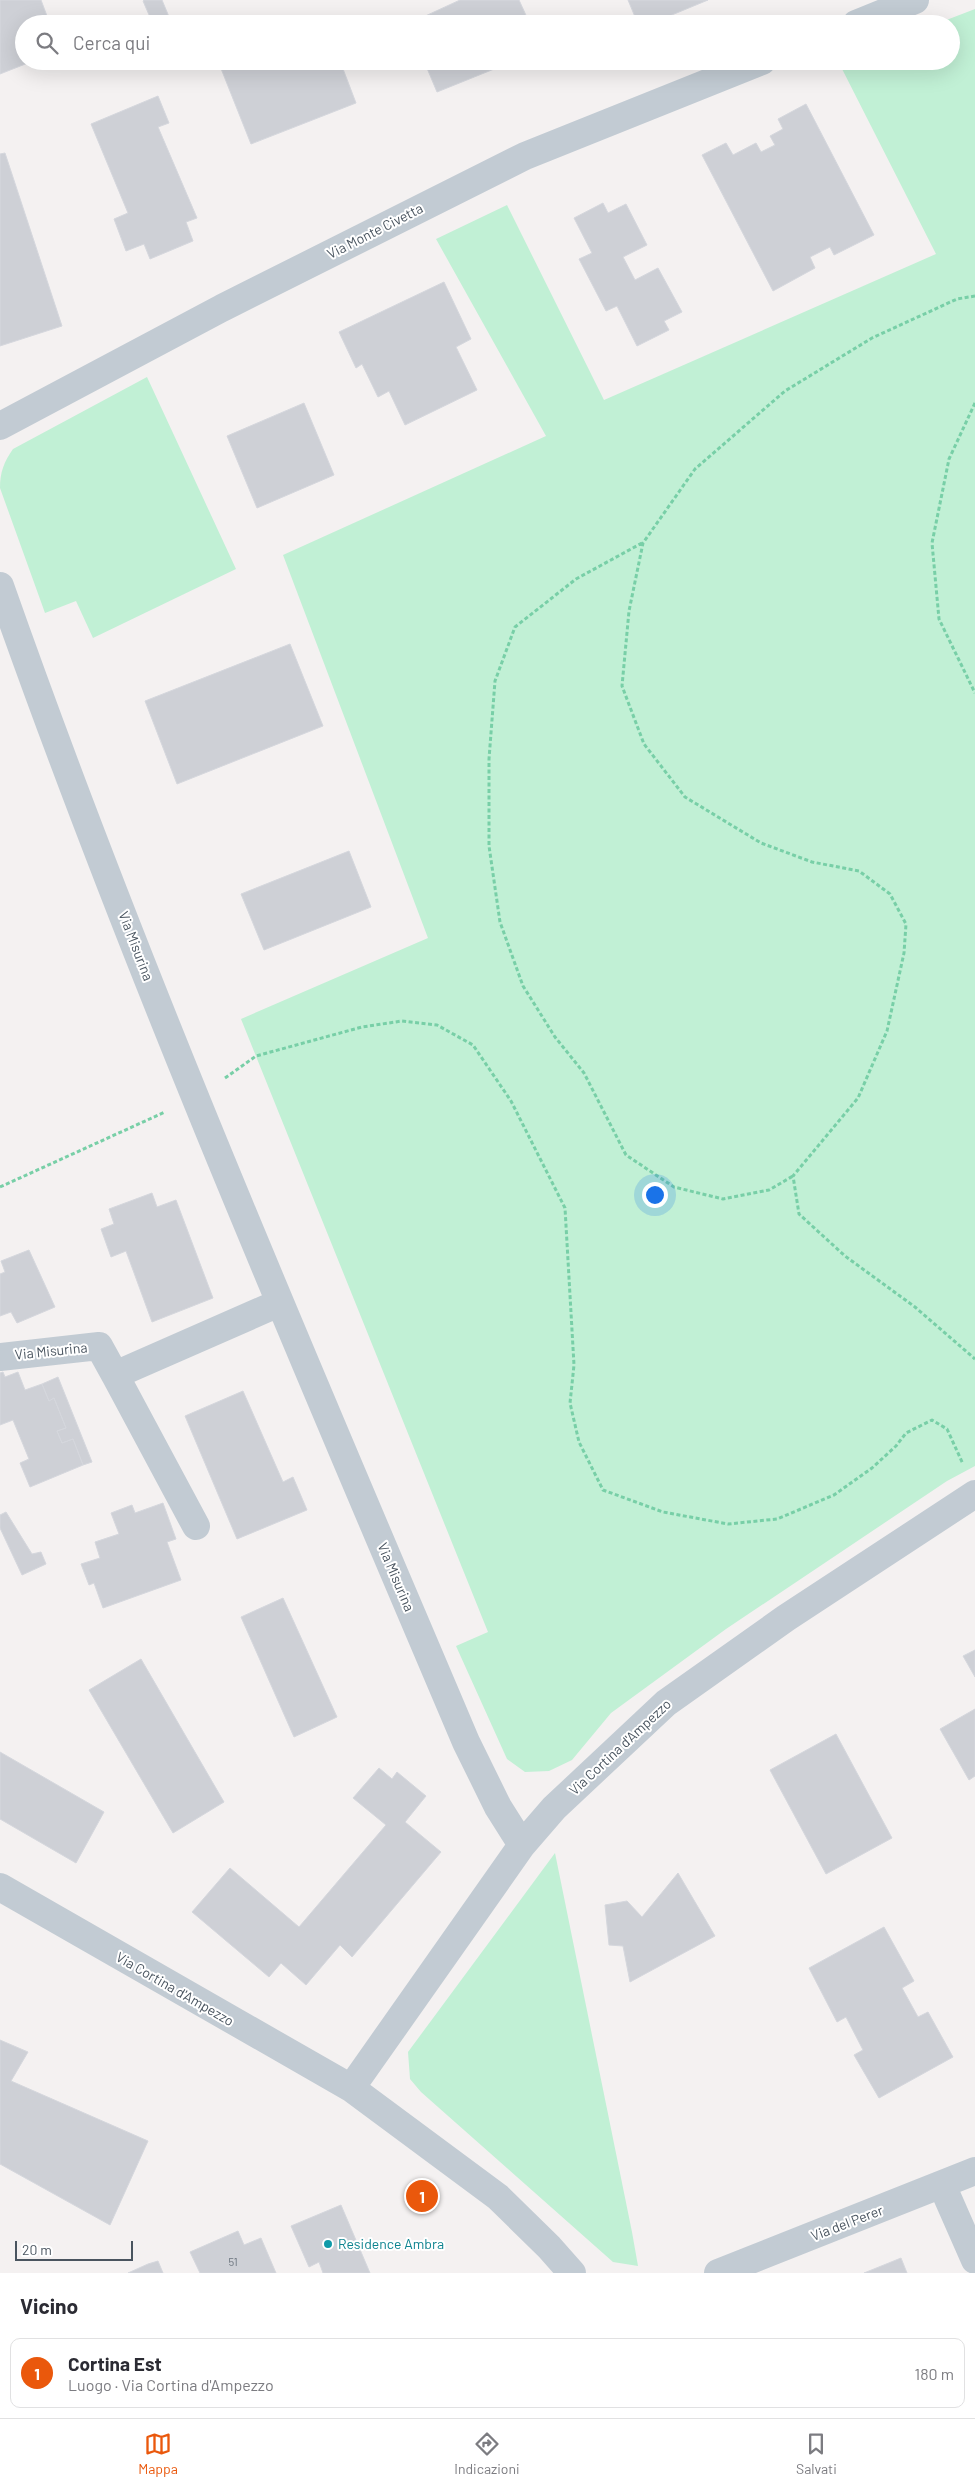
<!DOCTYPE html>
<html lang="it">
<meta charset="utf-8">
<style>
:root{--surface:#fff;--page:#f2f2f3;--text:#2b2b33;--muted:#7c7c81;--line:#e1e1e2;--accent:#ea580c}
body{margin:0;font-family:Barlow,sans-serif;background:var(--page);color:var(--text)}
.scale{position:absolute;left:15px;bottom:12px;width:118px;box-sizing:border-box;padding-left:5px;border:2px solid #49545f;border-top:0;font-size:14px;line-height:18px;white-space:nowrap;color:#49545f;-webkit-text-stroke:4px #fff;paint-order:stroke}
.you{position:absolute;left:654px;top:1194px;width:18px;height:18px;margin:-12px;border:4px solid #fff;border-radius:50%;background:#1a73e8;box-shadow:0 0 0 8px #1a73e833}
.badge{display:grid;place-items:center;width:32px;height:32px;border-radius:50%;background:var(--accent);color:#fff;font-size:16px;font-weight:700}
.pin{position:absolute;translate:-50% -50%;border:2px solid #fff;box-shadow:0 1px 5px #0006}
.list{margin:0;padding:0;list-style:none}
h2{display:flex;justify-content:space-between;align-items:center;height:65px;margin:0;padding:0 20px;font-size:21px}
h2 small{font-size:16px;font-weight:400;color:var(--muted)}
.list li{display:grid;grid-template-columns:32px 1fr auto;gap:15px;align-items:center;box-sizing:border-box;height:70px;margin:0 10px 10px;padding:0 10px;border:1px solid var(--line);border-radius:10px}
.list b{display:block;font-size:19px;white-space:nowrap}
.list p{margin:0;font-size:16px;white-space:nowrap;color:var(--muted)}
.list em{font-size:16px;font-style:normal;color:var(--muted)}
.icon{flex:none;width:28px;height:28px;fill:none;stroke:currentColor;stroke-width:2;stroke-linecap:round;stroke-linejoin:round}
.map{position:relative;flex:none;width:975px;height:2273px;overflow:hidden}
.search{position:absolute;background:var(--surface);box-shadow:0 5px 20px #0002;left:15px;right:15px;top:15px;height:55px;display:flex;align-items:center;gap:12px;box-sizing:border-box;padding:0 18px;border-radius:28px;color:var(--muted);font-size:19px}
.sheet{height:145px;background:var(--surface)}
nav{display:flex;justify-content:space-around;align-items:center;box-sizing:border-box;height:70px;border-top:1px solid var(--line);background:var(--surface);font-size:14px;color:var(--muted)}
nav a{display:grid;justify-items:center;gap:2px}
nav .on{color:var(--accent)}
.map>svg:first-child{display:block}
</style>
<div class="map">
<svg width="975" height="2273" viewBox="0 0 975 2273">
<rect width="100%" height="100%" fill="#f4f1f1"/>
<!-- green -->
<path fill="#c1f0d5" d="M975,9V1466L947,1481L726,1629L611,1713L572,1760L549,1771L525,1772L507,1759L456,1646L488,1632L241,1019L428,938L283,555L546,436L436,239L507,205L604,400L936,254L838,61H951V24H936Z
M147,377L236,569L93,638L76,601L45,613L0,488C0,472 4,462 13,449Z
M555,1853L632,2232L638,2266L613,2262L421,2092L410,2079L408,2052Z"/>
<!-- building -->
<path fill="#ced0d6" stroke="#d5d7dd" d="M0,0H41L50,24H24V61H33L0,74Z
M144,0H162L172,24H153L143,1Z
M460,0H519L530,24H408Z
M628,0H708L650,24H638Z
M232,61H340L356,103L251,144L220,66Z
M424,61H502L499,67L437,92Z
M158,96L169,123L158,127L197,218L186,222L193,241L150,259L144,244L126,251L114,219L128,213L91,124Z
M806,104L874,235L834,255L830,247L810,257L815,268L773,291L702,155L726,143L733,155L756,143L761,152L775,145L770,136L783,129L778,119Z
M5,153L62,326L0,346V154Z
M603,203L608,213L626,204L647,245L623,257L635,280L658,268L682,312L664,321L669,330L637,346L617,306L606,311L579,259L592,253L574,218Z
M444,282L471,339L456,347L477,390L405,425L389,391L378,397L362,364L356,368L339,332Z
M304,403L334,475L257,508L227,436Z
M290,644L323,726L177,784L145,701Z
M349,851L371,907L264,950L241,894Z
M152,1193L157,1207L176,1200L213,1298L152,1322L126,1251L111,1257L101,1229L114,1224L109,1209Z
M29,1250L55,1307L17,1323L11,1312L0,1316V1274L5,1272L1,1261Z
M3,1372L5,1377L18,1372L25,1390L42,1384L49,1401L54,1398L66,1428L57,1431L62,1443L73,1439L83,1465L30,1487L20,1463L29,1459L13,1420L0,1425V1373Z
M58,1377L92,1462L83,1465L73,1439L62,1443L57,1431L66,1428L54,1398L49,1401L42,1384Z
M243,1391L283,1482L293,1477L307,1510L237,1539L185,1416Z
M163,1503L176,1539L167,1542L181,1580L103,1608L94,1583L89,1585L81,1564L100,1558L95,1542L119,1534L111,1513L132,1505L135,1513Z
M6,1512L32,1554L41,1552L46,1564L22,1575L0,1528V1515Z
M283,1598L337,1717L294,1737L241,1617Z
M975,1650V1677L963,1656Z
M141,1659L224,1802L173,1833L89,1690Z
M975,1709V1776L969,1780L940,1729Z
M836,1734L892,1838L826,1874L770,1770Z
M0,1752L104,1812L76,1863L0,1819Z
M379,1768L392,1779L397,1772L426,1796L405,1822L441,1852L352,1957L340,1945L306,1985L281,1963L269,1977L192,1912L230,1868L299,1927L386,1825L353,1798Z
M678,1873L715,1936L630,1982L623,1946L609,1945L605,1905L627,1901L642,1917Z
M884,1927L914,1981L902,1988L918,2017L928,2012L953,2057L879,2098L854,2055L863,2050L846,2017L837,2022L809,1968Z
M0,2040L28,2052L11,2081L148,2141L110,2225L0,2164Z
M419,2182L436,2195L425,2209L408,2196Z
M341,2205L370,2273H323L319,2262L309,2267L291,2226Z
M238,2231L244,2245L261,2238L276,2273H200L190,2252Z
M901,2258L907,2273H864Z
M158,2261L163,2273H128L148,2264Z"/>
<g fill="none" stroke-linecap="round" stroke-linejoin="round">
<!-- path -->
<path stroke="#78cfa7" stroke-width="3" stroke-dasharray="4 2.5" stroke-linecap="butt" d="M975,296L957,299L872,338L785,391L695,469L643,543L629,611L622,686L644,744L685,797L761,843L812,862L859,871L890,894L906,924L904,953L887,1031L858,1098L793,1176L799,1214L845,1256L915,1307L975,1359
M975,403L949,459L932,543L939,619L975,693
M642,543L576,579L515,627L495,681L489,759V846L500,922L523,986L555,1037L584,1073L626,1155L674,1187L723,1199L769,1190L793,1176
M225,1078L256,1056L362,1027L402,1021L437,1025L473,1045L511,1101L565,1208L574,1365L570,1403L579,1442L603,1490L663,1512L728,1524L777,1519L834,1495L872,1468L896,1446L906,1433L932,1420L947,1429L963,1464
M0,1187L165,1112"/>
<!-- minor -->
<path stroke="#c2cbd3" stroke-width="28" d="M856,24L915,0
M0,426L222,308L525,156L762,61
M0,586C138,978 304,1360 466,1742L498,1807L522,1845
M0,1357L99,1346L115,1375L279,1303
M115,1375L196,1526
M0,1887L351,2088L498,2197L549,2247L572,2273
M351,2088L522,1845L554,1808L666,1703L786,1618L975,1494
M942,2185L975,2260
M718,2273L975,2171"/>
</g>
<!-- markers -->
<circle fill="#0f9aa8" stroke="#fff" stroke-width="2" cx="328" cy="2244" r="5"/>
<g text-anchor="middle" stroke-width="4" stroke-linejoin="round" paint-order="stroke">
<!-- number labels -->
<g font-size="11" fill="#6a737d">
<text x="233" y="2266">51</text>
</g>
<!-- street labels -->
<g font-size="14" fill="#49545f" stroke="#fff">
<text transform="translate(375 231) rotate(-27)" y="5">Via Monte Civetta</text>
<text transform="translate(136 946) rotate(69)" y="5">Via Misurina</text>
<text transform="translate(51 1351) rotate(-6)" y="5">Via Misurina</text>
<text transform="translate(396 1577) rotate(67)" y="5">Via Misurina</text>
<text transform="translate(620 1747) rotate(-43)" y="5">Via Cortina d'Ampezzo</text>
<text transform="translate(175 1989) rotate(30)" y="5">Via Cortina d'Ampezzo</text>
<text transform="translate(847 2223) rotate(-21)" y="5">Via del Perer</text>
</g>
<!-- culture labels -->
<g font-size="14" fill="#0d838f" stroke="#fff" text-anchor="start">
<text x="338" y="2249">Residence Ambra</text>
</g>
</g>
</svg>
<div class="scale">20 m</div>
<div class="you"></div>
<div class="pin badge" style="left:422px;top:2196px">1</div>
<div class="search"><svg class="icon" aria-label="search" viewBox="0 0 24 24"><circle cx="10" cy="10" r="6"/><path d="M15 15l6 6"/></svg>Cerca qui</div>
</div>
<section class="sheet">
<h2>Vicino<small></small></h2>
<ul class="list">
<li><span class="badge">1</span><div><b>Cortina Est</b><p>Luogo · Via Cortina d'Ampezzo</p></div><em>180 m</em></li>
</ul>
</section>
<nav>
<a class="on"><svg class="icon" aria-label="map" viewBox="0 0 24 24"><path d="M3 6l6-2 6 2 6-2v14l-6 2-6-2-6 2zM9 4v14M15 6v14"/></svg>Mappa</a>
<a><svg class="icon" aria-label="directions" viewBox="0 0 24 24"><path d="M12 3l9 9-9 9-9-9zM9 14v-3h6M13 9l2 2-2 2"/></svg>Indicazioni</a>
<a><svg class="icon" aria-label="saved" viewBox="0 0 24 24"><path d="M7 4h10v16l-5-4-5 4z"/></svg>Salvati</a>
</nav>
